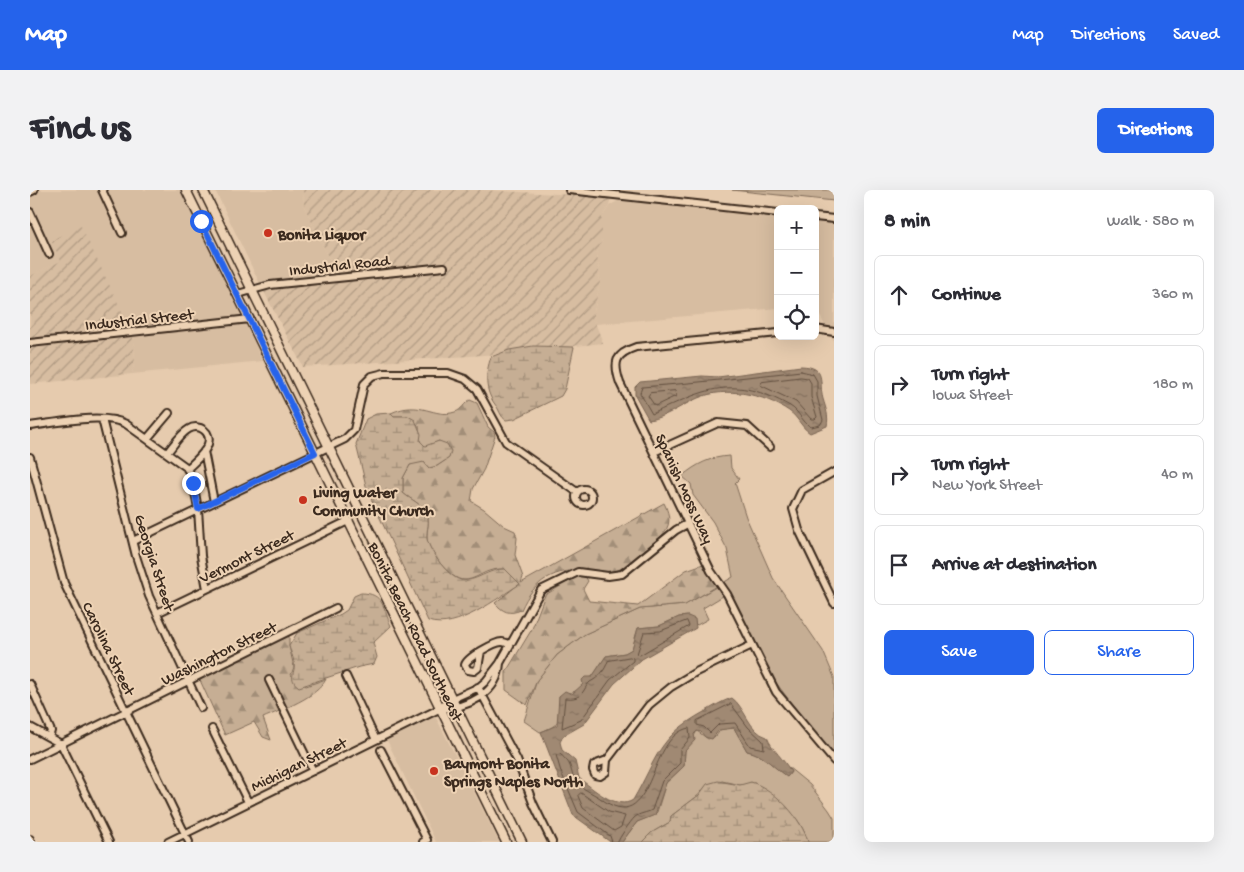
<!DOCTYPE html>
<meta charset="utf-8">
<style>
:root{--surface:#fff;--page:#f2f2f3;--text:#2b2b33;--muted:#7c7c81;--line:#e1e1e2;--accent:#2563eb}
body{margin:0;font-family:"Gochi Hand",sans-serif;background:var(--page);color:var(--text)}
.controls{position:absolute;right:15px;top:15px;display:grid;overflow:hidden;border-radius:8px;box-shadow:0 5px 20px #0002}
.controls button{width:45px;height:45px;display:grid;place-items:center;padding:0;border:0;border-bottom:1px solid var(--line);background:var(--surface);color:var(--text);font:25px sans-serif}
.stop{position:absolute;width:15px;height:15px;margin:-11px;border:4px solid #2563eb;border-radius:50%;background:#fff}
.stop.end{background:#2563eb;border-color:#fff;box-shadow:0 1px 5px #0008}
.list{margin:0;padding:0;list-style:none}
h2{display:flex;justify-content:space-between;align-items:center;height:65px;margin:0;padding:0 20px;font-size:21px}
h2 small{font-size:16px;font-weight:400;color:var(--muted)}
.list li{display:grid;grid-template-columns:32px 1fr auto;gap:15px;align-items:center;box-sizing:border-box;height:80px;margin:0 10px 10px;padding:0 10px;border:1px solid var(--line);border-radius:8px}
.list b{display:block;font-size:19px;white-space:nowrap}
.list p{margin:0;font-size:16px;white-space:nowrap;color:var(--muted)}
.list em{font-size:16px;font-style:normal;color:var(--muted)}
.actions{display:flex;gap:10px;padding:15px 20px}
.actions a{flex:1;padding:11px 0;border:1px solid var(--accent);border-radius:8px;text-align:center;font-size:18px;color:var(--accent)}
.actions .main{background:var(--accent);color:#fff}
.icon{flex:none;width:28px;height:28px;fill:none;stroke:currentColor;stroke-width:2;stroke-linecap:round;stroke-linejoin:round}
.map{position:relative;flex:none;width:804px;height:652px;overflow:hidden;border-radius:8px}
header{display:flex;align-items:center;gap:30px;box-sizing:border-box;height:70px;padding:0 25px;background:var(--accent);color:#fff}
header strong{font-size:24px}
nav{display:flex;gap:28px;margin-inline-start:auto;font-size:18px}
.intro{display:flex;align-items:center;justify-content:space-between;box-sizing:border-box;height:120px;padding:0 30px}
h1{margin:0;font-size:35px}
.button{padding:12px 22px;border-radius:8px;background:var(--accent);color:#fff;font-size:18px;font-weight:700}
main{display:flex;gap:30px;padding:0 30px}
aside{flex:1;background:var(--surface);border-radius:8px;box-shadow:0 5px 20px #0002}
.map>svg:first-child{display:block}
</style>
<header>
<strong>Map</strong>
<nav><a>Map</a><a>Directions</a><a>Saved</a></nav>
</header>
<div class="intro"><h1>Find us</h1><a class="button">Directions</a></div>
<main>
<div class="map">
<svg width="804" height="652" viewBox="0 0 804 652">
<defs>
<pattern id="industrial-furrows" width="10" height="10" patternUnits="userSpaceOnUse" patternTransform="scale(1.25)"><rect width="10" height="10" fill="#d7bda1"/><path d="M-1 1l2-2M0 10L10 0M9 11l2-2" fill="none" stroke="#b09a83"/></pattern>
<pattern id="forest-firs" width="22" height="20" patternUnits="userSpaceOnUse" patternTransform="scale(1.25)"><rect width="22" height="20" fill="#c6ae94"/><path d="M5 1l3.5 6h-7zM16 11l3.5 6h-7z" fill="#a28e78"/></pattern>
<pattern id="wetland-marsh" width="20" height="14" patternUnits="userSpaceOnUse" patternTransform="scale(1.25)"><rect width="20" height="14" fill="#c6ae94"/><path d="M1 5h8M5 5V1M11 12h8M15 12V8" fill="none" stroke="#a28e78"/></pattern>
<pattern id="water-ripples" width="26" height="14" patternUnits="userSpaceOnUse" patternTransform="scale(1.25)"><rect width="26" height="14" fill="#a08973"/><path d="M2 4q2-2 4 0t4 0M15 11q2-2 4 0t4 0" fill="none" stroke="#84705e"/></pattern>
</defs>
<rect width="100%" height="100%" fill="#e6cbae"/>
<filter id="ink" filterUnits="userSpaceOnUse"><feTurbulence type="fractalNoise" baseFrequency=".02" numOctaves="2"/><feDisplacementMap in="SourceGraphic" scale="10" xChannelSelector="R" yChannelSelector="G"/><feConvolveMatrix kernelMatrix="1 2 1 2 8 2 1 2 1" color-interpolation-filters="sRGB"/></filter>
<g filter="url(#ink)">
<!-- built -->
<path fill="#d7bda1" d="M10,0H151L233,171L102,184L105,169L103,144L32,71L0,86V5Z
M185,0H273L274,16L307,84L230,94Z
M594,8L748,26V118L566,134L563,128L570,92L567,63L572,50V27L580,15Z
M785,30L804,32V151L785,117Z
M402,520L440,594L469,652H406L354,544Z"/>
<!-- industrial -->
<path fill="url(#industrial-furrows)" d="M273,0H452L581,7L579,16L572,27V50L567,63L570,92L563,127L573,153L528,158L503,156L469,164L273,177L230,94L307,84L274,16Z
M51,36L103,144L105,169L102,184L0,194V86L31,71L21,50Z"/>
<!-- green -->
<path fill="#c6ae94" stroke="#806c59" d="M702,0H804V11Z
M700,266L701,278L709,289L705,293L716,327L743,388L793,461L804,487V564L777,534L738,482L698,403L673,418L678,429L667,435L658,426L649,427L629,436L608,438L602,459L595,463L576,466L562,487L558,488L549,500L529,506C530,529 532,535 510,542L494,531L507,490L527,465L555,444L610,419L655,415L703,387L697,359L683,332L663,305L661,294L652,286C667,274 680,267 700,266Z
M704,538L717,561C734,564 743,577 757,587L761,582L758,577L780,595L799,620L804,628V652H778C770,624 748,609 725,593L710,595L692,591L675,597L669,605L641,626L640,632L621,643L612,652H592L607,632L624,625L627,622L636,593L654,576L655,561L667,541L678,549L686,546L691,539Z"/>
<!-- forest -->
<path fill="url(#forest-firs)" stroke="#806c59" d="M440,210L447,213L458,237L464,242L465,246L454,279L443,299L441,311L454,319L474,336L485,341L487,348L485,365L493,387L491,393L634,313C638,321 641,330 637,338C630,352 595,380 580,383C574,385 564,381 557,381C525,378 504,390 491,420C479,425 473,422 465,413L489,394L475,379C470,379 464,379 459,381C450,384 444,390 434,390C420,390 400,363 397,349C396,339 401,332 396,323C391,313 381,310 373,303V288L380,275L387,272H394L399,278L407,276L419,268L409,251L395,257L390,251L389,236L378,226H364L361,223C391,209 404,229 425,222C432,220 434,213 440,210Z
M676,373L689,395L655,415L610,419L555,444L527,465L507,490L497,515L476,500V482L502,439L515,405L553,383L558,391L553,399L559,411L608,416L656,380Z
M259,445V456L264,477L261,485L276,496L296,489C288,507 251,520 233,528L241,550L233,547L224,532L195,545L169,488Z"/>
<!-- wetland -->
<path fill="url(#wetland-marsh)" stroke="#806c59" d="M503,156L544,157L535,199L531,206L484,229L476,230C471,227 470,222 467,217C454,201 455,185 461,167L479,160Z
M361,223L364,226H378L385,230L391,244L390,251L395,256L409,251L417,254L421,261L419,268L407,276L399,278L394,272L380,275L373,288V303C381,310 391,313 396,323C401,332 396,339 397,349C400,362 418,387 431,390C445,393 459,378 475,379L490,394C467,408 427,441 398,431L337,300L326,254L336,229L346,224Z
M331,403C354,403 353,418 361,436L343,453L347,467L344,474L329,477L269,497C257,488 266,483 264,472C263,466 260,461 259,456L267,443L311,424L317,420L324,406Z
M688,591L710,595L721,592C745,599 772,629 778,652H612L621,643L640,632L641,626L669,605L677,594Z"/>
<!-- water -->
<path fill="url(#water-ripples)" stroke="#786351" d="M771,176C798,177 788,192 793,209C796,219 799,226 797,236L780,243C771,237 768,227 759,221C734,204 696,196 668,208C652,215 636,227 619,230L605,205V197L610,192L672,186L688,187Z
M658,426L665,429L666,438L612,469L584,494L554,534L533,546L530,552L532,560L545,571L549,588C562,598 587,621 603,610C628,567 627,548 674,522C683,517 692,511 702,508C715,517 719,542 737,547C742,560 754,569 761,582L757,587C743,577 734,564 717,561L704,538L689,540L682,549L675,547L671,542L667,541L664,544L665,550L655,561L654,576L636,593L625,625L607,632L592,652L579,651L543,625L511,542L527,535L529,506L535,501L542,504L553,494L552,490L555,487H562L576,466L595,463L602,459L608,438L629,436L649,427Z"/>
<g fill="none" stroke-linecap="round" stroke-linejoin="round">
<!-- shore -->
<path stroke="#635040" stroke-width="1" d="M771,181L783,184L787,191V206L793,230L790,235L781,237C773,233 769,221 760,216C703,184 675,199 622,224L610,203L612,197C666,193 718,187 771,181Z
M771,187L778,188L781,193V207L787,227L785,229H781L766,212L730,195L732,192Z
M645,201L646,206L625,216L618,206L620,203Z
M657,431L659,436L610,465L607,464L614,442L630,441Z
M600,467L603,468V471L580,490L551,530L532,538L535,508C539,508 542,509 547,507C554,504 555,496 560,492C568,488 575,481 578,471Z
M701,514L718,537L733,551L734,559L720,556L705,533L689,534L680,543L674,537L667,535V531Z
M551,603L579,622L595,626L591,637L584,641L553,618L548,606Z
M582,652L580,646L548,622L531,582L526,565L530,564C544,576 538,576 545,590C549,598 563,603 570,608C626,650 616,546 659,538L660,548L650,560V573L632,591L622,620C617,623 609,623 604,628C601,631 588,649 588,652"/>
<defs>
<path id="minor" d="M72,0L92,43
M539,0L748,23
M0,2L4,0
M0,22L19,64
M785,27L804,29
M208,104L240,95L414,77
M785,139L804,142
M748,143L606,157C585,164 583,172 590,193L681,381L697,404L746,502L804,571
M0,153L220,129
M72,229L106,366L119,406L171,518
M0,236C26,233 73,222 96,234L156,277L162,287L168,319L171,366L177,399
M117,249L139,223
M174,261L184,312
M624,262L688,233L717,236L740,257
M137,263C143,256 150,244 159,239C169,233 182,242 178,254C175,264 164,272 157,279
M0,267L34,393L159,652
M804,282L772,300L763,319L769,340L804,413
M546 307a8 8 0 1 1 16 0a8 8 0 1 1-16 0Z
M103,351L315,249L324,240L334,194L342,186L354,183H418L435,189L447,199L476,252L547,302
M127,423L318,331
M451,461L448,478L444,481L438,480L435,475C436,468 465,452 472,452C475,452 479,454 480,455
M470,473C468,504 438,518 409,519L420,510L449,497L456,491L470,473L511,400L548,382L578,386L592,384L646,340L657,334
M316,486L346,550
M239,490L283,581
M0,494L21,541L19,547
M448,497L487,570L503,613L522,652
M0,537L31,554L79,652
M182,539L218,612
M351,560L397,650L393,652
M0,569L306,418
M577,570L576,582L570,586L565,585L563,580L564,575L577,570L619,515L641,497L666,482L722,455
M0,649L1,652
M138,652L409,519"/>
<path id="major" d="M156,0L476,652
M173,0L492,652"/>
</defs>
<!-- minor casing -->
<use href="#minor" stroke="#3b2a1e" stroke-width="10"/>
<!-- major casing -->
<use href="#major" stroke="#3b2a1e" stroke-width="11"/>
<!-- minor -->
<use href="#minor" stroke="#edd2b4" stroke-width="6"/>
<!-- major -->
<use href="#major" stroke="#edd2b4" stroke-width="8"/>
</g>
</g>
<g fill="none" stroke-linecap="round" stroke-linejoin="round" filter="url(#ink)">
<!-- route -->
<path stroke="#2563eb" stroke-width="6" d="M163,293L168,319L285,263L171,31"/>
</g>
<!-- markers -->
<g fill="#c8321e" stroke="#edd2b4" stroke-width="2">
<circle cx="238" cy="43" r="5"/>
<circle cx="273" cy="310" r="5"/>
<circle cx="404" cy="581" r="5"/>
</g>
<g text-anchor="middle" stroke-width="4" stroke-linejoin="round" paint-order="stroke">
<!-- poi labels -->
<g font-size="16" font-weight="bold" fill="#3b2a1e" stroke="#edd2b4" text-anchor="start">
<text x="248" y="49">Bonita Liquor</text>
<text x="283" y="307">Living Water<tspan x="283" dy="18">Community Church</tspan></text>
<text x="414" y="578">Baymont Bonita<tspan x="414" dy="18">Springs Naples North</tspan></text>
</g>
<!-- street labels -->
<g font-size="16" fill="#3b2a1e" stroke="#edd2b4">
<text transform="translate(309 74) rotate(-6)" y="6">Industrial Road</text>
<text transform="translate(109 128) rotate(-6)" y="6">Industrial Street</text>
<text transform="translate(656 298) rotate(65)" y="6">Spanish Moss Way</text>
<text transform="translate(216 365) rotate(-26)" y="6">Vermont Street</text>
<text transform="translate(126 372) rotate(72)" y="6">Georgia Street</text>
<text transform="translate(387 441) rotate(64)" y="6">Bonita Beach Road Southeast</text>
<text transform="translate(80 458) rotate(64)" y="6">Carolina Street</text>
<text transform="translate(188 462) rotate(-26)" y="6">Washington Street</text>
<text transform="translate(268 573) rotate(-26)" y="6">Michigan Street</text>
</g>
</g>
</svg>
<div class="controls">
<button>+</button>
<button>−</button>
<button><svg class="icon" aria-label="locate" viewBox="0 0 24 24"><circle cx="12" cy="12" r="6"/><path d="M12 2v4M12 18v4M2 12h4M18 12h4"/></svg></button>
</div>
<div class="stop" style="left:171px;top:31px"></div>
<div class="stop end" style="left:163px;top:293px"></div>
</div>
<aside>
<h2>8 min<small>Walk · 580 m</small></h2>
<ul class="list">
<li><svg class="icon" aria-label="ahead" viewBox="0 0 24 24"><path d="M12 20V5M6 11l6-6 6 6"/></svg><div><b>Continue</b></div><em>360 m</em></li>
<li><svg class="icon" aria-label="right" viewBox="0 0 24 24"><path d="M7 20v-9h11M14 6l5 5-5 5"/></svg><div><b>Turn right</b><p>Iowa Street</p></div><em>180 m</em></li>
<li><svg class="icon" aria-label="right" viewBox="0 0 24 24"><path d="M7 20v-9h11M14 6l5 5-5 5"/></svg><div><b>Turn right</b><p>New York Street</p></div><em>40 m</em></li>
<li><svg class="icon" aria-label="arrive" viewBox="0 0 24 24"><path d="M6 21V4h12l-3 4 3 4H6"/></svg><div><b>Arrive at destination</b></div></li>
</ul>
<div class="actions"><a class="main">Save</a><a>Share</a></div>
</aside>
</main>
